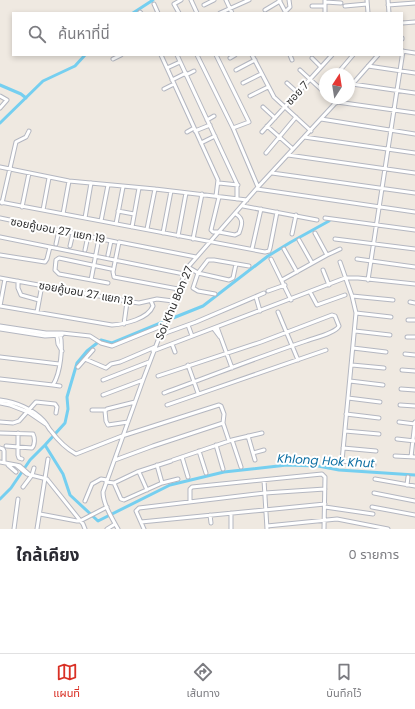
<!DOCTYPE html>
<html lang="th">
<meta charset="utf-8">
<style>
:root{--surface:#fff;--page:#f7f7f7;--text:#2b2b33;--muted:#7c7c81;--line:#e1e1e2;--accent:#d93025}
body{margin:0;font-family:Poppins,"Noto Sans Thai",sans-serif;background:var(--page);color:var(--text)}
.compass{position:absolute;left:319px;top:68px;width:36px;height:36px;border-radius:50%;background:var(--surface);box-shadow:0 2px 6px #0003;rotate:12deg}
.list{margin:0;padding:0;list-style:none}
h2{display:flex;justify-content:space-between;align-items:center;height:52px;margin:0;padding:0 16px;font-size:17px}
h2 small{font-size:13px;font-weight:400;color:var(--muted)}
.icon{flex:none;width:22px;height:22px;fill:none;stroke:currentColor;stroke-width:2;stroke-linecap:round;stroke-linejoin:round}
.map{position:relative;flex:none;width:415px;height:529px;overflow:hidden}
.search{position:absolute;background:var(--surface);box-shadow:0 2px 6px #0003;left:12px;right:12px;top:12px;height:44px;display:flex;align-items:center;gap:10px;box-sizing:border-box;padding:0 14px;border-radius:0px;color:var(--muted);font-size:15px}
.sheet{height:124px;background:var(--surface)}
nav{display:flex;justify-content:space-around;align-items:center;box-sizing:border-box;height:56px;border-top:1px solid var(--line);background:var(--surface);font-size:11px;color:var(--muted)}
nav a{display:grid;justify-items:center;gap:2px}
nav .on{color:var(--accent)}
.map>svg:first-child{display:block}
</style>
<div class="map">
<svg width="415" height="529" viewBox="0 0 415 529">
<rect width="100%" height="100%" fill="#efe9e1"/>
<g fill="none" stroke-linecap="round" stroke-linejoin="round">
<!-- canal -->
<path stroke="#75cff0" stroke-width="3" d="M133,13L153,0
M0,85L21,94L26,98
M0,123L43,81L75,66L85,55
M168,320L203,306L268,256L291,242L329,221
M45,445L65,423L68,409L67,397L77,363L87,351L101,340L112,343L163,322
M0,499L11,488L30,460L45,445L63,474L70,495L98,521L170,485L224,472L287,465L318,466L339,470L415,475"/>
<defs>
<path id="street" d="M191,0L197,13
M226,0L232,13
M279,0L286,13
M367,0L368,13
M388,0L389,13
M325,2L341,3
M154,4L158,13
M204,5L214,0
M388,5L415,3
M312,6H325
M345,6L367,4
M265,10L280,1
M140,12L141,13
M285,12L290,7L289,0
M179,13L174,4L181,0
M220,13L249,0
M325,13V0
M402,23L415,22
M402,38V39
M402,51L415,53
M161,55L218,180L216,196
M177,55L237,184V199
M197,55L233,128L258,187
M216,55L249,122L233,128
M252,55L274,97L311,131
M290,55L292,60
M230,58L235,55
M312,58L321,67
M113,59L121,55
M368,66L415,73
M167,68L180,62
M236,70L255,60
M300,70L325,93
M337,74L353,55
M186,75L194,71
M172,80L186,73
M243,83L261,74
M287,83L298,93
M352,84L415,93
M349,88L378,55
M164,89L174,84
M0,96L7,100L0,108
M250,96L268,87
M331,98L336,103
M337,102L415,113
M263,107L275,118
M321,119L415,134
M207,120L214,116
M267,126L293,149
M195,131L210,125
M187,132L194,128
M262,132L332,55
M304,137L415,153
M201,143L215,136
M266,153L296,117
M288,155L415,173
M0,167L69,181L155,189L247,200
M272,173L415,193
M219,183L238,185
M257,189L415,212
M0,202L265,252L269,251L270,248L277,212
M2,203L16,142L26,137L29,131
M243,206L317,220
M22,207L29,173
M43,210L49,178
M118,211L134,214
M63,214L69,181
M0,218L116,242
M85,218L91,183
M325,218L415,230
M101,221L108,185
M116,224L123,187
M132,227L139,188
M147,229L155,189
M218,232H213L211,230L219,197
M219,232L235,235L239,233C242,225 244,219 236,214
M163,233L171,191
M315,233L327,255
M292,234L296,215
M178,236L186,193
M0,237L184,274
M193,239L202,194
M335,239L415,249
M299,240L312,263
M56,244L59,230
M70,246L73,233
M252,249L261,209
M284,249L297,272
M85,250L88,236
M0,255L45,262L47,259L50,247
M108,255L111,241
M271,259L291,300
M357,259L415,267
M340,262L352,296L356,313L342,461L374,465
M188,267L198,273L229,280L233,278L236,264
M323,270L329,285
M0,278L132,302L139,303L157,299L173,301
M91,280L99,238
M282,280L327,255L340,249
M368,280L403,51
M18,281V288L21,295L39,300
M108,283L59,274L55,270L56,260L59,258L111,269
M178,289L114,277L113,272L119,242L196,257
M268,291L285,285
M310,292L317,305L345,295
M215,294L198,291L193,288L198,273L208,260H214L249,266
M352,296L393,300
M256,297L260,311
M410,302L415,303
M0,306L112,325C125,324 148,319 153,306L151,301
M0,306L5,279
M37,312L42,285
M278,312L298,360
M356,313L391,317
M408,320H415
M124,324L127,302
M188,325L192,336
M0,326L46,333H62L90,336L101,343L112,346L164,325
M217,327L232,368
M0,329L45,336L62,335
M214,329L220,337
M355,331L390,335
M160,335L196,322L264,293
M57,336L58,344L62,351
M407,337H415
M172,344L175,352
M353,348L386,352
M93,350L85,359L106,368L111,364L120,362L155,347
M153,351L345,278H358L415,284
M405,354L415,355
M0,357L59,364
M188,365L198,393
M352,365L384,368
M78,367L85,359
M402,370L415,371
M158,376L261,342L332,315L335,316L339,326C336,333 314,338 306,341C258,357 211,376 164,393
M0,379L53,385C61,372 63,347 60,333
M103,380L149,362
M350,381L383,385
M53,385L60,386
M401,389L415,390
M103,395L143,380
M348,398L380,402
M0,400C16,402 33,409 44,421C47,424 48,428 51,431C57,439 67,449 76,454L122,436L219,405L221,406L224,414L223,423L229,441
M0,403L10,405L28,412L47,425
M167,405L326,350
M400,405L415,406
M92,410H105
M346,414L379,418
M0,422L13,423L19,421L36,402L55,404L57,407L56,413
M128,422L108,425L106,421L105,411L107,409L135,402
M399,422L415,424
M345,431L379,434
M0,433L33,434C35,438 35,445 32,448L6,446
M18,433V455L19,458L22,459
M248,436L255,460
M397,439L415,441
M232,440L241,467
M216,445L223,469
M0,448L3,449L4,451V462
M343,448L376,451
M199,451L206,473
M253,453L264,450
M395,456L415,457
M182,457L188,477
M411,457L415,422
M115,460L153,446L223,423
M173,460L232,440L262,433
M0,462L16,465L27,474L47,479L83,524L85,529
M8,465L16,472
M16,465L20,466L30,475
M157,465L162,483
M139,472L147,490
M375,479L415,486
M264,480L267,529
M106,482L114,483L137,472L171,461
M114,483L121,499L124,500L162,483L178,479
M407,485L408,477
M23,487L32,475L34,468
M374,493L415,501
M85,501L92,484L101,479L107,480
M190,502V489L192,487L322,474L325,477L324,529
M325,507L373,514
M372,507L415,515
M231,513V529
M40,514L77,521H80L107,507
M210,515L211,523
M141,522L325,504
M267,526L337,519L388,529
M14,529L18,499
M37,529L48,459
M107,529L115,524
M118,529C112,518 103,504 103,492L143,380L173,301L188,267L258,187L340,98
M144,529L136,511L139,508L265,493L325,489"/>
</defs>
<!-- street casing -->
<use href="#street" stroke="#b4b7c1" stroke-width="5"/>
<!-- street -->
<use href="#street" stroke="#fff" stroke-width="3"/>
</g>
<g text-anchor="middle" stroke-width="4" stroke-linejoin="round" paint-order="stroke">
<!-- street labels -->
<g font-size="11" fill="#2e2e2e" stroke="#fff">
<text transform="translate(297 93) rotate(-47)" y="4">ซอย 7</text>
<text transform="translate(58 230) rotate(11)" y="4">ซอยคู้บอน 27 แยก 19</text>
<text transform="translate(86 293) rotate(10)" y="4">ซอยคู้บอน 27 แยก 13</text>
<text transform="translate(174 303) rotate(-67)" y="4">Soi Khu Bon 27</text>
</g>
<!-- water labels -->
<g font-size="12" font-style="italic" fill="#0d6fa3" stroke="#fff">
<text transform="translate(326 461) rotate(3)" y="4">Khlong Hok Khut</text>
</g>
</g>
</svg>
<svg class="compass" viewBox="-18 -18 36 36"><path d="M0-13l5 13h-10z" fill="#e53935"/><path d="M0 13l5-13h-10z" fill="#7c7c81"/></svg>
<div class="search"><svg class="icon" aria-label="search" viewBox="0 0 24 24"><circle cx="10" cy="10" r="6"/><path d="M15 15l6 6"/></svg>ค้นหาที่นี่</div>
</div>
<section class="sheet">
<h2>ใกล้เคียง<small>0 รายการ</small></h2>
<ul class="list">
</ul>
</section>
<nav>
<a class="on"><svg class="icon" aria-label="map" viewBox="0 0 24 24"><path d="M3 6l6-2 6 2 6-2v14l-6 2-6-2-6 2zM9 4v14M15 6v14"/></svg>แผนที่</a>
<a><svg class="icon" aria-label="directions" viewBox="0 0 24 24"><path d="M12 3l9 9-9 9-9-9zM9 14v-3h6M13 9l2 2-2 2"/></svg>เส้นทาง</a>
<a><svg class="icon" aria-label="saved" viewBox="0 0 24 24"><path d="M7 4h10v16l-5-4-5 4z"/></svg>บันทึกไว้</a>
</nav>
